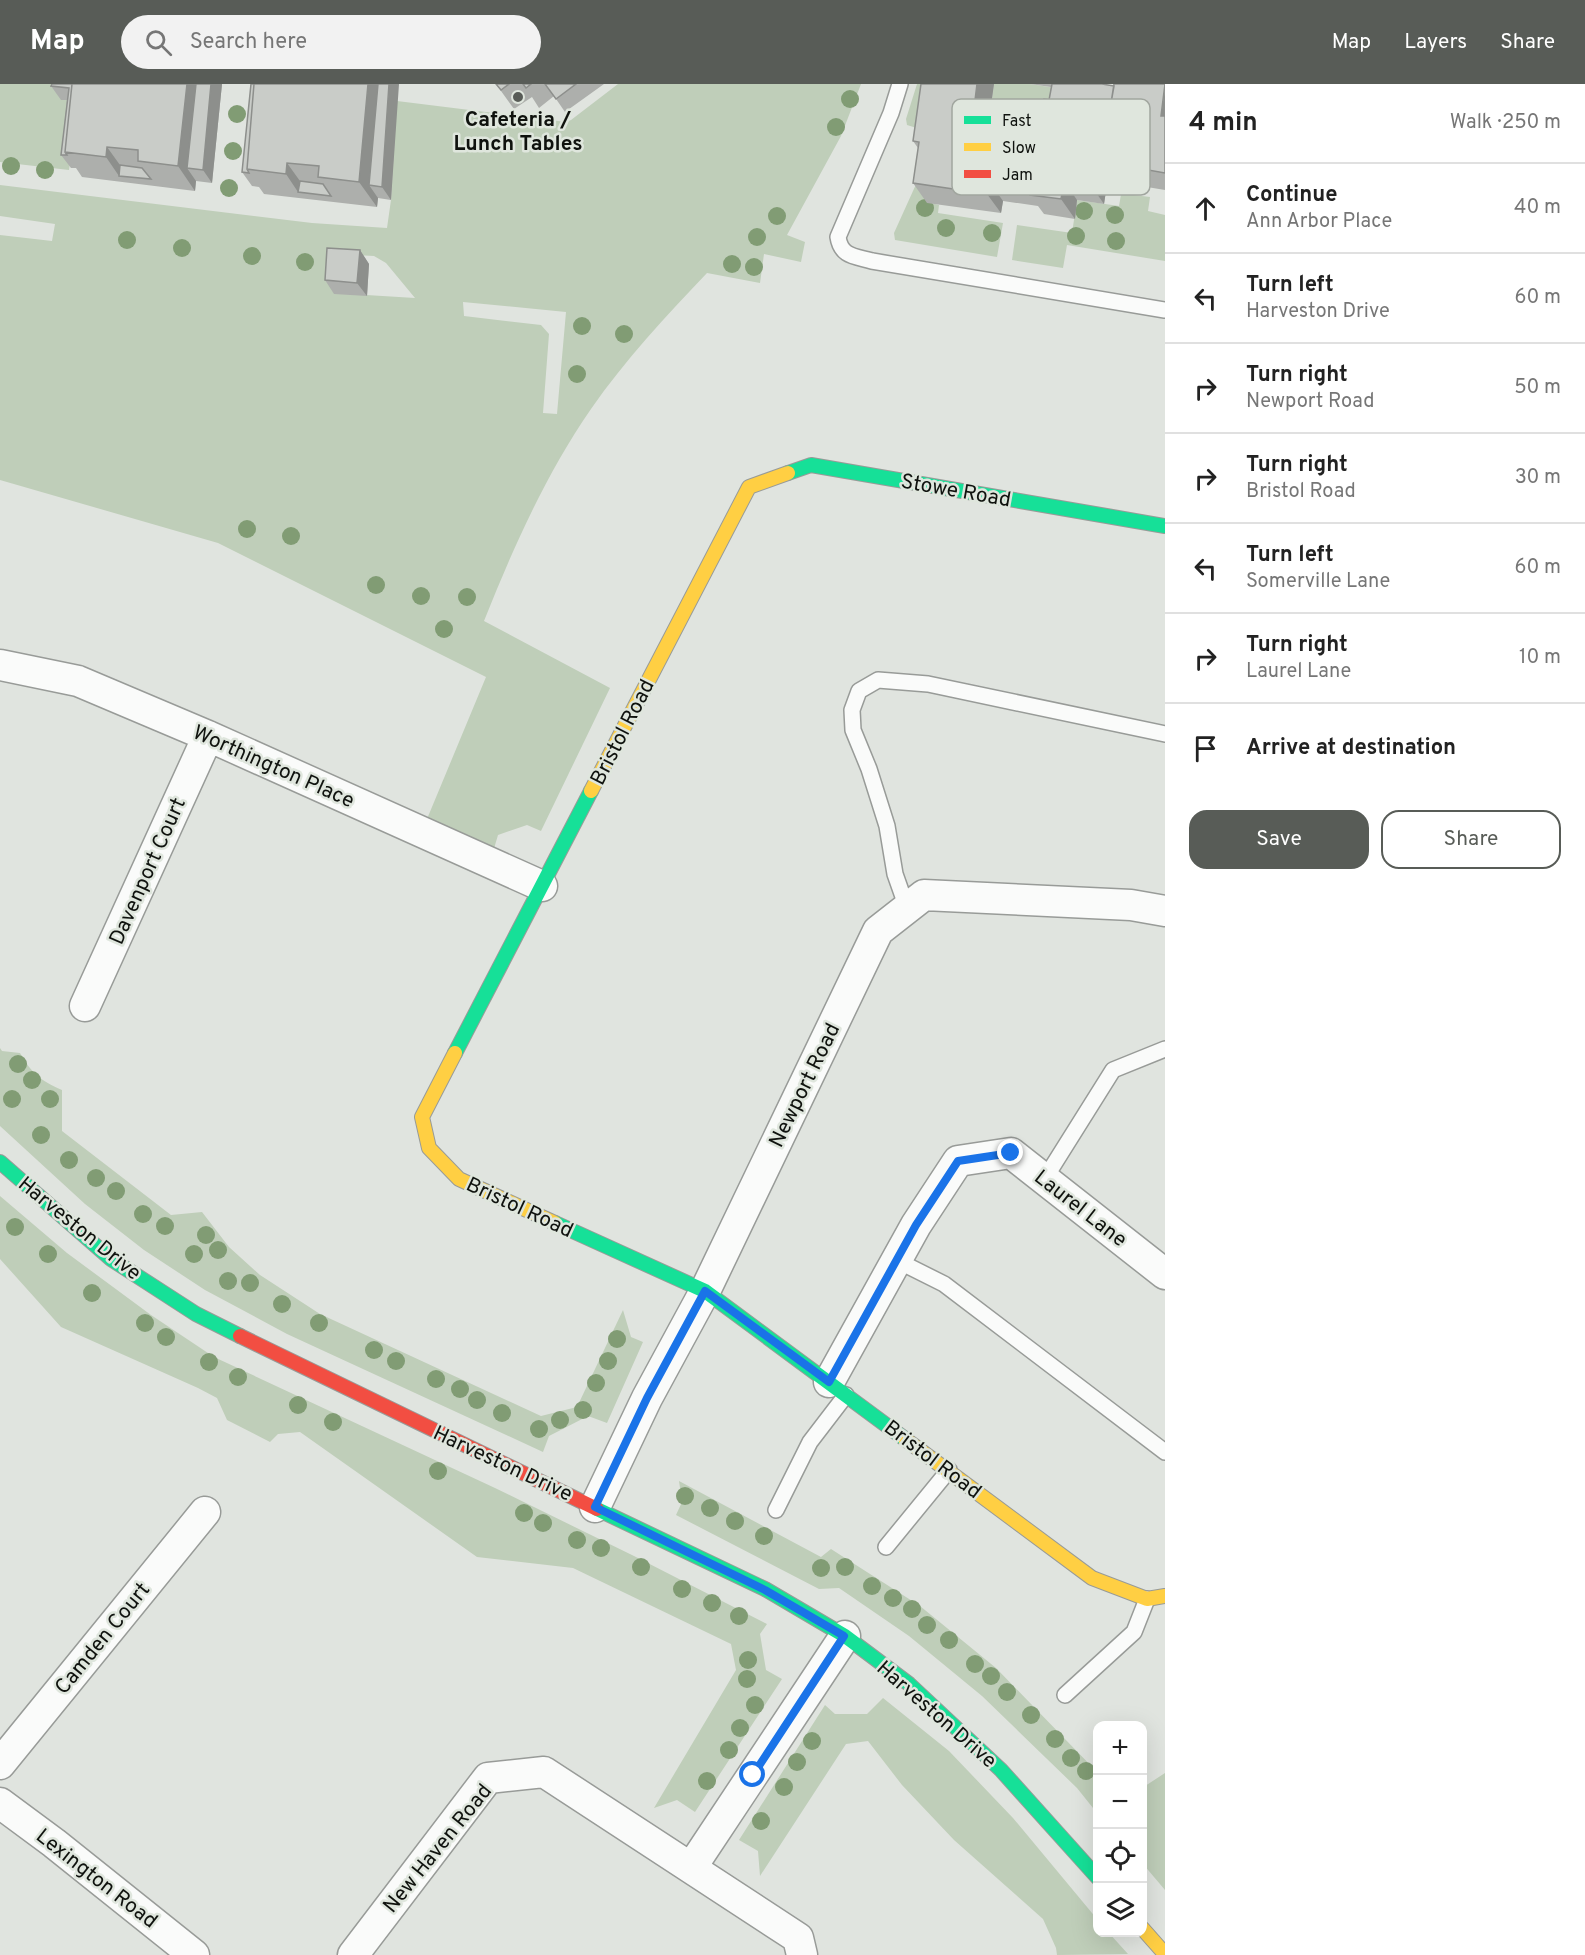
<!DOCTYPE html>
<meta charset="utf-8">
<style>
:root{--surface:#fff;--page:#f2f2f2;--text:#222;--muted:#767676;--line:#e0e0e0;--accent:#585c57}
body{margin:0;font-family:Overpass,sans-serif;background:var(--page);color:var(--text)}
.controls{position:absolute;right:18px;bottom:18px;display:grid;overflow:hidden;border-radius:12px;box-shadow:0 6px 24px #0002}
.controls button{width:54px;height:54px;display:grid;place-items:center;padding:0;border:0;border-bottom:2px solid var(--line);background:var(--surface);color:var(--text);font:30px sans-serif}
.stop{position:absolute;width:18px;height:18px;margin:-14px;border:4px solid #1a73e8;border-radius:50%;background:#fff}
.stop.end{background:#1a73e8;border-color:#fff;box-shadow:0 2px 6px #0008}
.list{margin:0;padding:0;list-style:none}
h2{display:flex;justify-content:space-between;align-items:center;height:78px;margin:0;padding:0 24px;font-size:26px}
h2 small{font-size:20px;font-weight:400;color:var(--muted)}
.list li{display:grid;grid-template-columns:39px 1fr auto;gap:18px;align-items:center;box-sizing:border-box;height:90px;padding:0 24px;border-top:2px solid var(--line)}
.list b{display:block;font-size:22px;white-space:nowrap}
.list p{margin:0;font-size:20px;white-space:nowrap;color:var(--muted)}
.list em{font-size:20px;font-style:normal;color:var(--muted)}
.actions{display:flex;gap:12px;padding:18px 24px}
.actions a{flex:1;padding:14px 0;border:2px solid var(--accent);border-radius:18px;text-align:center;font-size:21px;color:var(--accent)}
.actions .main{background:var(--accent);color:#fff}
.icon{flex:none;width:33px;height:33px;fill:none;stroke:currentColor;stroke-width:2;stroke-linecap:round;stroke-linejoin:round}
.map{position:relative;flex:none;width:1165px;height:1871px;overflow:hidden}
header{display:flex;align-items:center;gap:36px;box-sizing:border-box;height:84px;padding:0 30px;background:var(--accent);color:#fff}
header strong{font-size:28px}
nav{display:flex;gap:33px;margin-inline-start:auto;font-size:21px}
.search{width:420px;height:54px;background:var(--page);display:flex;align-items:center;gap:15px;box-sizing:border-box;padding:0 21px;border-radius:33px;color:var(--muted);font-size:22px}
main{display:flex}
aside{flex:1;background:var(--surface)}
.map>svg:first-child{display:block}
</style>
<header>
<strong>Map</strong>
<div class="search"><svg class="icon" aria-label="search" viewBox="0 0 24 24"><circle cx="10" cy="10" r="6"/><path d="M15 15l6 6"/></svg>Search here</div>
<nav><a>Map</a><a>Layers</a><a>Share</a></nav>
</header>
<main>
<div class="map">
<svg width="1165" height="1871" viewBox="0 0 1165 1871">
<rect width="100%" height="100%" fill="#e0e4df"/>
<!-- green -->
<path fill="#bfceb9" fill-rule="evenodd" d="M0,0H63L78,17L69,86L0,78Z
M618,0H861L841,52L787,151L805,158L801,178L764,170L760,199L707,189C666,232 625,276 591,325C546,390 513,464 484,537L610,604L541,747L527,741L498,751L493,768L427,735L486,593L218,459L0,396V151L52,157L55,140L0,132V101L312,139L387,144L391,116L397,17L566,38L571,36ZM336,170L374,172L386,179L415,214L334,209ZM463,218L566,228L557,330L543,329L549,250L541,241L464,232Z
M917,0H937L923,46L907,41L906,35Z
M994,0H1030L1062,5L1051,78L984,69Z
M927,76V118L939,121L938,129L1003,139L997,173L895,156L894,149Z
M1123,99H1127L1126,110L1150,113L1148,127L1165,131V177L1067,161L1063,184L1012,176L1017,141L1072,149L1077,116L1119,122Z
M0,964L2,967L20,969C32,990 40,996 62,1006V1047L171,1131L202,1128L229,1163L260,1191L320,1230L541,1332L577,1323L623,1226L631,1253L643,1258L607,1339L588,1332L549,1352L543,1368L287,1250L205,1206L144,1166L85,1120L0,1042Z
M0,1112L67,1169L151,1231L214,1273L495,1404L634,1472L767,1540L760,1550L766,1586L782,1595L695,1728L677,1716L654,1724L736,1586L731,1560L573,1484L477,1473L300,1348L278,1350L270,1358L227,1336L217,1314L198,1304L61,1243L0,1175Z
M679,1397L821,1473L831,1465L920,1522L996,1584L1097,1688V1729L1077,1704L982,1612L909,1552L839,1504L819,1505L676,1431L682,1418Z
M883,1614L949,1667L1013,1734L1097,1835L1098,1848L1109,1849L1128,1870L1057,1871L1056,1864L1043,1835L954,1756L902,1701L868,1657L846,1660L760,1792L758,1767L739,1756L825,1621L835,1630H867Z
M1165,1689V1806L1143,1780L1142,1704Z"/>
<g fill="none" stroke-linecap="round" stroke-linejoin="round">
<defs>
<path id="lane" d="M900,0L891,29L838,153C841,173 855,172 872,177L1165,226
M907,824L895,790L887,742L869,685L853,646L852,626L859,607L878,596L928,600L1165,650
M1044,1096L1113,986L1165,965
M896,1176L944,1200L1165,1368
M776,1426L810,1358L846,1311
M886,1463L949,1386
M1065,1611L1134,1548L1147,1515"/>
<path id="street" d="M0,581L78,597L208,652L542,802
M85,922L208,652
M829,1298L916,1141L958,1077L1011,1069L1165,1190
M595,1423L647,1314L705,1207L878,847L924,811L1131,821L1165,827
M0,1680L205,1428
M0,1719L54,1759L194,1871
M691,1784L845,1552
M353,1871L488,1694L544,1688L798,1854L802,1871"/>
<path id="fast" d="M788,389L811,381L1165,442
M455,969L591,707
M0,1078L111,1175L196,1230L240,1252
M555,1139L705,1207L905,1355
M597,1425L765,1505L845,1552L909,1600L1001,1686L1098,1794"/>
<path id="slow" d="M591,707L749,403L788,389
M455,969L422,1033L429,1064L459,1095L555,1139
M905,1355L1092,1494L1147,1515L1165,1512
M1142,1844L1165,1870"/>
<path id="jam" d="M240,1252L597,1425"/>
</defs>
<!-- lane casing -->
<use href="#lane" stroke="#989b98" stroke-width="18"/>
<!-- street casing -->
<use href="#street" stroke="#989b98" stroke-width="33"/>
<!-- fast casing -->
<use href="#fast" stroke="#989b98" stroke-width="16"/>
<!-- slow casing -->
<use href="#slow" stroke="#989b98" stroke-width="16"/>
<!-- jam casing -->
<use href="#jam" stroke="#989b98" stroke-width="16"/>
<!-- lane -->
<use href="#lane" stroke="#fafbfa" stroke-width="15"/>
<!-- street -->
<use href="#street" stroke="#fafbfa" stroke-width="30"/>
<!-- fast -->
<use href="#fast" stroke="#16e098" stroke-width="14"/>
<!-- slow -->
<use href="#slow" stroke="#ffcf43" stroke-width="14"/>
<!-- jam -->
<use href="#jam" stroke="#f24e42" stroke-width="14"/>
</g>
<!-- trees -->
<g fill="#819c74">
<circle cx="850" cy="15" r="9"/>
<circle cx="237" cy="30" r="9"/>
<circle cx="836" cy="43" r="9"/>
<circle cx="233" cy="67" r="9"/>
<circle cx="11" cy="82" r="9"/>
<circle cx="45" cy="86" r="9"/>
<circle cx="229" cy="104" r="9"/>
<circle cx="925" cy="124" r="9"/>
<circle cx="1084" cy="127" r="9"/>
<circle cx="1115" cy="131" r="9"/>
<circle cx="777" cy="132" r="9"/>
<circle cx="946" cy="144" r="9"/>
<circle cx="992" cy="149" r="9"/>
<circle cx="1076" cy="152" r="9"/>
<circle cx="757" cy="153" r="9"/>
<circle cx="127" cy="156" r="9"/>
<circle cx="1116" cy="157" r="9"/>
<circle cx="182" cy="164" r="9"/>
<circle cx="252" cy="172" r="9"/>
<circle cx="305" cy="178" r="9"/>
<circle cx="732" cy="180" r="9"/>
<circle cx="754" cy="183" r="9"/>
<circle cx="582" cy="242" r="9"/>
<circle cx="624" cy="250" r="9"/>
<circle cx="577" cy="290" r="9"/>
<circle cx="247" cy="445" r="9"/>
<circle cx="291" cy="452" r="9"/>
<circle cx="376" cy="501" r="9"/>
<circle cx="421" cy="512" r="9"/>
<circle cx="467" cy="513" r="9"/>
<circle cx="444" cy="545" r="9"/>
<circle cx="18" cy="980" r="9"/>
<circle cx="32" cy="996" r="9"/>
<circle cx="12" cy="1015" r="9"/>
<circle cx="50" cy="1015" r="9"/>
<circle cx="41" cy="1051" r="9"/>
<circle cx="69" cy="1076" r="9"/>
<circle cx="96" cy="1094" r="9"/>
<circle cx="116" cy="1107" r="9"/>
<circle cx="143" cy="1130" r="9"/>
<circle cx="165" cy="1142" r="9"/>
<circle cx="15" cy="1143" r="9"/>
<circle cx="206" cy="1151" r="9"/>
<circle cx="218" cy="1166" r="9"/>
<circle cx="48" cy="1170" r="9"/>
<circle cx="194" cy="1170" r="9"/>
<circle cx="228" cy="1197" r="9"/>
<circle cx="250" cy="1199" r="9"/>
<circle cx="92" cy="1209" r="9"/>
<circle cx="282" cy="1220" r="9"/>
<circle cx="145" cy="1239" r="9"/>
<circle cx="319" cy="1239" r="9"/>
<circle cx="166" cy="1253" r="9"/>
<circle cx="617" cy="1255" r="9"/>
<circle cx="374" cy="1266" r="9"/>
<circle cx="396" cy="1277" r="9"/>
<circle cx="608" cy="1277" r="9"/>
<circle cx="209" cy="1278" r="9"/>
<circle cx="238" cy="1293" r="9"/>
<circle cx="436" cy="1295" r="9"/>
<circle cx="596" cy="1299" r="9"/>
<circle cx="460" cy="1305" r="9"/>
<circle cx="477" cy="1316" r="9"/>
<circle cx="298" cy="1321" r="9"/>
<circle cx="583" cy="1326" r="9"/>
<circle cx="502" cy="1329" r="9"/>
<circle cx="560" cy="1336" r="9"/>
<circle cx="333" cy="1338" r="9"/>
<circle cx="539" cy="1345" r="9"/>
<circle cx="438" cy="1387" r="9"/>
<circle cx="685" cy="1412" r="9"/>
<circle cx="710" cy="1424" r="9"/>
<circle cx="524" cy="1429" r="9"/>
<circle cx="735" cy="1437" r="9"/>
<circle cx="543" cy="1439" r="9"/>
<circle cx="764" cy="1452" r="9"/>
<circle cx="577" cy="1456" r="9"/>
<circle cx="601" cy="1464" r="9"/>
<circle cx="641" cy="1483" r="9"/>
<circle cx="845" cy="1483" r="9"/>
<circle cx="821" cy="1484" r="9"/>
<circle cx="872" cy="1502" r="9"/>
<circle cx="682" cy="1505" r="9"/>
<circle cx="893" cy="1514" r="9"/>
<circle cx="712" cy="1519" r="9"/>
<circle cx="912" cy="1525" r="9"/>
<circle cx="739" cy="1532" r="9"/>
<circle cx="927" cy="1541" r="9"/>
<circle cx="949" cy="1556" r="9"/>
<circle cx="748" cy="1576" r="9"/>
<circle cx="975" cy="1580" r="9"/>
<circle cx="991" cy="1592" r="9"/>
<circle cx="747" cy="1595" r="9"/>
<circle cx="1007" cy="1608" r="9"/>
<circle cx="755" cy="1621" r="9"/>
<circle cx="1031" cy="1631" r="9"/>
<circle cx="740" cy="1644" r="9"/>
<circle cx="1055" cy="1655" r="9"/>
<circle cx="812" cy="1657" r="9"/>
<circle cx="729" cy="1666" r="9"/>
<circle cx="1071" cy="1674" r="9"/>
<circle cx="797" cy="1678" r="9"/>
<circle cx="1086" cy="1687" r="9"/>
<circle cx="707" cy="1697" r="9"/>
<circle cx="784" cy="1703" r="9"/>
<circle cx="761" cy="1737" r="9"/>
</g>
<!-- wall -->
<path fill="#adafac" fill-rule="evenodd" d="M52,0H222L212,99L196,97L195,107L82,93L76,84H71L61,71L67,16H61L51,2Z
M251,0L397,17L391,116L378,114L377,123L264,110L259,103L252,102L242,88Z
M496,0H604L565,28L554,12L539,24L532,13L514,25Z
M921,0H994L987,51L1037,59L1049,16L1051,3L1030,0H1104L1114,2L1165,0V106L1123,99L1110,81L1104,120L1077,116L1075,135L1044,130L1038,122L1003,117L1001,129L927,119L913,99L918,64L913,57ZM1103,35L1116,37L1115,41L1112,37Z
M360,166L369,180L367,212L334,210L325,196Z"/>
<!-- shaded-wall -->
<path fill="#8d8f8c" d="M187,0H207L187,84L196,97L195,107L178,82Z
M211,0H222L212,99L203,86Z
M368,0H388L369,101L378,114L377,123L359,98Z
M389,0H399L391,116L382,103Z
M977,0H994L984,69L971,49Z
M1165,6V37L1161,32Z
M1086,21L1099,41L1095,71L1080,58Z
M1094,22L1103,35L1102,41L1093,28Z
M1112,37L1116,43L1109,79L1110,81L1104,120L1090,100L1097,60Z
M107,63L125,88L119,92L106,73Z
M287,79L305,104L298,108L286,90Z
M989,97L1003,117L1001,129L987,110Z
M1064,97L1077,116L1075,135L1061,115Z
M360,166L369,180L367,212L357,199Z"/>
<!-- building -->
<path fill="#c9ccc8" stroke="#8d8f8c" stroke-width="1.5" d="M52,0H72L65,68L67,71H61L69,4L51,2Z
M72,0H187L178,82L138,77V66L107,63L106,73L65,68Z
M196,0H211L203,86L187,84Z
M251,0H254L247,85L249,89L242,88Z
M254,0H368L359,98L318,93L319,82L287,79L286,90L247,85Z
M378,0H389L382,103L369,101Z
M496,0H509L501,6Z
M523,0H531L526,4Z
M545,0H576L556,15Z
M921,0H977L971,49L1037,59L1044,15L1086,21L1080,58L1097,60L1090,100L1064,97L1061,115L1030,111L1031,103L989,97L987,110L913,99L919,58L913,57Z
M1052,0H1102L1114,2L1111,19L1116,25L1094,22L1093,28L1090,27L1086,21L1049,16Z
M1114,0H1165L1161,32H1165V89L1109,79L1118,20L1111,19Z
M120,81L142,84L151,95L119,92Z
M300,97L323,100L331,112L298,108Z
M327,164L360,166L357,199L325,196Z"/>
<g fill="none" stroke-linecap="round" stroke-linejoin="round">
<!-- route -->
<path stroke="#1a73e8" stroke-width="8" d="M753,1691L844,1552L765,1506L595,1423L647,1314L705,1207L829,1298L916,1141L958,1077L1011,1069"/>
</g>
<!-- markers -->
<circle fill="#585c57" stroke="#dfe6dd" stroke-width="2" cx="518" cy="13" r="6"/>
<g text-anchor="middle" stroke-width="5" stroke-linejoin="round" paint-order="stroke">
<!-- poi labels -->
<g font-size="21" font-weight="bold" fill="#0f120e" stroke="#dfe6dd">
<text x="518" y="42">Cafeteria /<tspan x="518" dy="24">Lunch Tables</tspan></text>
</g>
<!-- street labels -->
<g font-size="21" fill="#0f120e" stroke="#dfe6dd">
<text transform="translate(956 406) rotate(10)" y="7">Stowe Road</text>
<text transform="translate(622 648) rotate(-63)" y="7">Bristol Road</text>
<text transform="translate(274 682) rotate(24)" y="7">Worthington Place</text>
<text transform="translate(147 787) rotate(-66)" y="7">Davenport Court</text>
<text transform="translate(804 1001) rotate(-64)" y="7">Newport Road</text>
<text transform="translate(520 1123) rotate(25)" y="7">Bristol Road</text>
<text transform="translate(1081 1124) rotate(38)" y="7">Laurel Lane</text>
<text transform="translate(80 1144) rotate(39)" y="7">Harveston Drive</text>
<text transform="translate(933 1375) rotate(37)" y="7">Bristol Road</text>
<text transform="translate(503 1379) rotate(25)" y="7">Harveston Drive</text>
<text transform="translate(102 1554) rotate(-51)" y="7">Camden Court</text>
<text transform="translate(937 1630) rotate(41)" y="7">Harveston Drive</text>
<text transform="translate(437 1764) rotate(-51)" y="7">New Haven Road</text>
<text transform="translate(97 1794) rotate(38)" y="7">Lexington Road</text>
</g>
</g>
<!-- legend -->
<rect x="952" y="15" width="198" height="96" rx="9" fill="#dfe6dd" stroke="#a1a69f" stroke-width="1.5"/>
<rect x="964" y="32" width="27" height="8" fill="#16e098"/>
<rect x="964" y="59" width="27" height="8" fill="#ffcf43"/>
<rect x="964" y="86" width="27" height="8" fill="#f24e42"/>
<g font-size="16" fill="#0f120e">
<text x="1002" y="42">Fast</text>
<text x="1002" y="69">Slow</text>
<text x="1002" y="96">Jam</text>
</g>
</svg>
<div class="controls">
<button>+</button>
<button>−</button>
<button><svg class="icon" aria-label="locate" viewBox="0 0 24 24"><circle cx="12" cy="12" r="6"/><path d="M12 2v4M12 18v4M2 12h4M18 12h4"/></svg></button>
<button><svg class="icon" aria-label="layers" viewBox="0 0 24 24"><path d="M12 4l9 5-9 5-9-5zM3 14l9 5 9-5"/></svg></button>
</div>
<div class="stop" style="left:753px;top:1691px"></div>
<div class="stop end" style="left:1011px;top:1069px"></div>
</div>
<aside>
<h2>4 min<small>Walk · 250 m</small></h2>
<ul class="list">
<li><svg class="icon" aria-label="ahead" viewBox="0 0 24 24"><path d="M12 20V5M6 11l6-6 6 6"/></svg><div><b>Continue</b><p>Ann Arbor Place</p></div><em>40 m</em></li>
<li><svg class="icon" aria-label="left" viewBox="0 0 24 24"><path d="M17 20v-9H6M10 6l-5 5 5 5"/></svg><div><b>Turn left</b><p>Harveston Drive</p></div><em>60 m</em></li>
<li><svg class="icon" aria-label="right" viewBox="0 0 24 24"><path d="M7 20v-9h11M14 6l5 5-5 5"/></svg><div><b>Turn right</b><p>Newport Road</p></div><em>50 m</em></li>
<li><svg class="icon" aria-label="right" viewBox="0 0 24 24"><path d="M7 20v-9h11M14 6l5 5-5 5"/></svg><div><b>Turn right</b><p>Bristol Road</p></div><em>30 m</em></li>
<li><svg class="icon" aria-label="left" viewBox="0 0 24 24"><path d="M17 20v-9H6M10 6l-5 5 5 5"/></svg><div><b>Turn left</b><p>Somerville Lane</p></div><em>60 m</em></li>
<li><svg class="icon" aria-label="right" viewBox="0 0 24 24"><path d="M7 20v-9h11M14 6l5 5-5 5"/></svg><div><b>Turn right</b><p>Laurel Lane</p></div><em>10 m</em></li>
<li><svg class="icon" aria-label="arrive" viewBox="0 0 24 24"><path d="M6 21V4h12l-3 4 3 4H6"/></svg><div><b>Arrive at destination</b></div></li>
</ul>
<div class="actions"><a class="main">Save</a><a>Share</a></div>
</aside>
</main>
